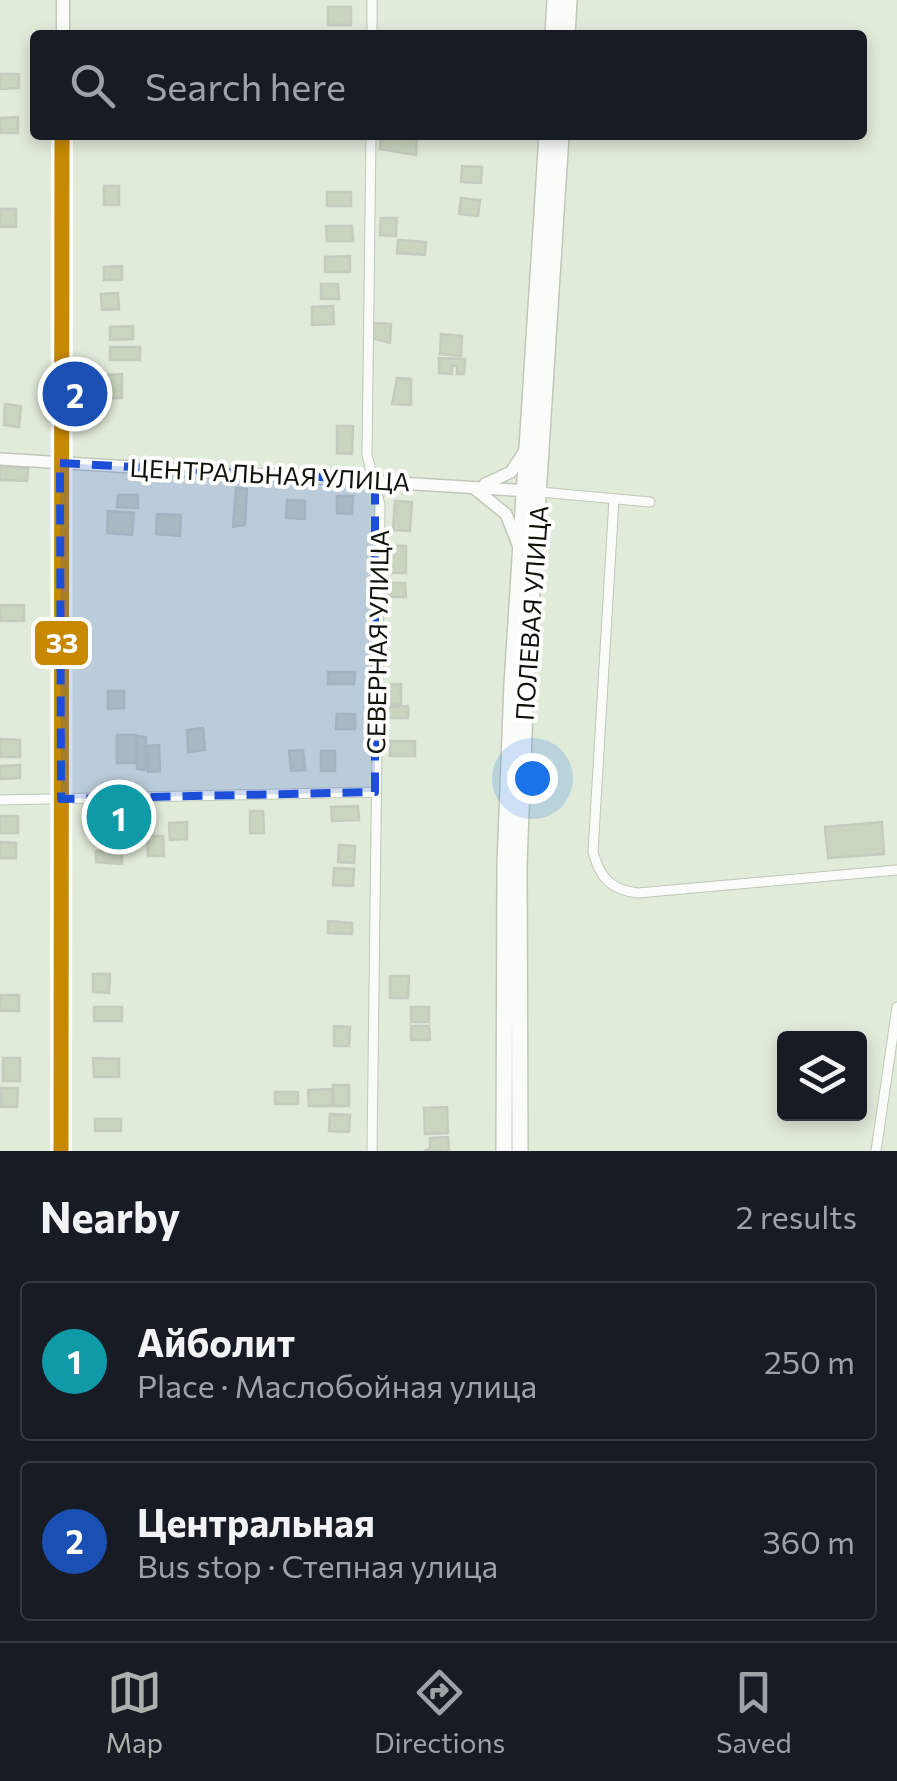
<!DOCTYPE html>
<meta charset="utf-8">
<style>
:root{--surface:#171b24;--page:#20242c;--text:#f1f3f6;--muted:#9ea1a6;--line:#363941;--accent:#acb0ac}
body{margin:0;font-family:Commissioner,sans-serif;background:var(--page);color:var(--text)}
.controls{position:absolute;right:30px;bottom:30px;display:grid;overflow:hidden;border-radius:10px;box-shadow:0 5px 15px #0003}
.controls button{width:90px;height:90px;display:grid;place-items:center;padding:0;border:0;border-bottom:2px solid var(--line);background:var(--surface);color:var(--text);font:50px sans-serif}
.you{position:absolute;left:532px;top:778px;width:35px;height:35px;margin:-25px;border:8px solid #fff;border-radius:50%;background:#1a73e8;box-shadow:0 0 0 15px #1a73e833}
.badge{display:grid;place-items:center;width:65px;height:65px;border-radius:50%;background:var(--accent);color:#fff;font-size:32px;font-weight:700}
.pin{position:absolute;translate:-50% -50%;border:5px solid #fff;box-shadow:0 2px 10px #0006}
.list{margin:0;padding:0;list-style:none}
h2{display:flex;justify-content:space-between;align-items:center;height:130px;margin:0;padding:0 40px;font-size:42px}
h2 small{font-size:32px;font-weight:400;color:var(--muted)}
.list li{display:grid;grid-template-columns:65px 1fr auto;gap:30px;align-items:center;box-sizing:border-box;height:160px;margin:0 20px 20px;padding:0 20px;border:2px solid var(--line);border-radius:10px}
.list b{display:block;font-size:38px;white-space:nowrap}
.list p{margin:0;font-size:32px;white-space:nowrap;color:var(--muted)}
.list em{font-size:32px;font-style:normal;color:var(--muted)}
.icon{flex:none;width:55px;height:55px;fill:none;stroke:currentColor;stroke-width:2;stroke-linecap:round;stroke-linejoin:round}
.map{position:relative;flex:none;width:897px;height:1151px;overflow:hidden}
.search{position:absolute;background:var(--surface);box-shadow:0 5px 15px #0003;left:30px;right:30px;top:30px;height:110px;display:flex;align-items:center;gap:25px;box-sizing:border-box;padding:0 35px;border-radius:10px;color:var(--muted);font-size:38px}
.sheet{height:490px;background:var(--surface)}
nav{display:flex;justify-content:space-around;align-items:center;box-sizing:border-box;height:140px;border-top:2px solid var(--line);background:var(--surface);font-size:28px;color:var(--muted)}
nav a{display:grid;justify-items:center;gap:5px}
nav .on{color:var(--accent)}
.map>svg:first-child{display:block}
</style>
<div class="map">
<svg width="897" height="1151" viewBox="0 0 897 1151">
<rect width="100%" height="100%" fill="#e1ebda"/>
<!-- building -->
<path fill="#c9d5bf" stroke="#c3ccbd" stroke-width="2.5" d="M328,7H351V25H328Z
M0,74H19V88L0,89Z
M18,117V133H0V118Z
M381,135H417L416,155L380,149Z
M462,166L482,167L481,183L461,182Z
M104,186H119V205H104Z
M327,192H351V206H327Z
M461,198L480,200L478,216L459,214Z
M0,209H16V227H0Z
M381,218H397L396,236L380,235Z
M326,226H352L353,241H327Z
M398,240L426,242L425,255L397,253Z
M350,256V272H325V257Z
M122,266V280H104V267Z
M321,284H338L339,299H321Z
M118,293L119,309L102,310L101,294Z
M333,306L334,324L312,325V307Z
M373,323L391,324L390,343L372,338Z
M133,326V339L110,340V327Z
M441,334L462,336L461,356L440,354Z
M110,347H140V360H110Z
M439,358L465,359L464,374H457V366H452V374L439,373Z
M122,374V398H108L107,375Z
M397,378L411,379V405L392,404Z
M5,404L21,406L19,427L4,425Z
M337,426H353L352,454L337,453Z
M0,467L28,468L27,481L0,480Z
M236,488L247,489L245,525L233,527Z
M118,495H138V508L117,507Z
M337,496H353L352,514L337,513Z
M287,500L305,501V519L286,518Z
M395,501L412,502L410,531L393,530Z
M108,511L134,513L132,535L107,533Z
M157,514L181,515L180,536L156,534Z
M390,546H406V573H390Z
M388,583H405L406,597H388Z
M0,605H24V621H0Z
M328,672H355L354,684H328Z
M401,684V704H386L385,685Z
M108,691H124V708L108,709Z
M408,706V718H386V707Z
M337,714H355V729H336Z
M203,728L205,750L188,752L187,730Z
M117,735H136V763H117Z
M137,736L146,737L145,770L137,769Z
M0,739L20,740V757H0Z
M390,741H415V756H390Z
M159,745L160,771L148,772L147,746Z
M303,750L305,770L291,771L289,751Z
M321,751H335V771H321Z
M20,765V778L0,779V766Z
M358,806L359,820L332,821L331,807Z
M94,808L143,809V827L95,825Z
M250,811H263L264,833H250Z
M0,816H18V833H0Z
M187,822V839L170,840L169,823Z
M882,822L884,854L828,858L825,827Z
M147,836H163L164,856H148Z
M0,842L16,843V858H0Z
M339,845L355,846L354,863L338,862Z
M96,851L122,852V864L96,862Z
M334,868L354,869L353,886L333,885Z
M328,921L352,923V934L328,933Z
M93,974H110L109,993L93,992Z
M390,976H409L408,998H390Z
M0,995H19V1011H0Z
M94,1007H122V1021H94Z
M411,1007H429V1022H411Z
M334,1026L350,1027L349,1046H334Z
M411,1026H429L430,1040H411Z
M3,1058H20V1081H3Z
M93,1058L119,1059V1077H94Z
M333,1085H349V1106H333Z
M1,1088H18L17,1107H1Z
M332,1089V1106H309L308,1090Z
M275,1092H298V1104H275Z
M447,1107L448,1133L425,1134L424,1108Z
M330,1114L350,1115L349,1132L329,1131Z
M95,1119H121V1131H95Z
M448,1137L449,1151H424L430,1148V1138Z"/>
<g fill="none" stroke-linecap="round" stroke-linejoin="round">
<defs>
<path id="minor" d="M372,35V0
M371,135L367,455L380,505L372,1151
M540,492L650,502
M614,499L593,852C600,878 611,890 638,893L897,870
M0,800L375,792
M876,1151L897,1007"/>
<path id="tertiary" d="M0,459L530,491
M485,484L511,472L526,449
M475,489L506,514L519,547"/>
<path id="secondary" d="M63,35V0
M61,1151L62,135"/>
<path id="trunk" d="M553,35L555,0
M567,35L569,0
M504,1151L505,865L512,684L547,135
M520,1151L519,864L526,684L561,135"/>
</defs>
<!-- minor casing -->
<use href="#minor" stroke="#c0c8ba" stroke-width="11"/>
<!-- tertiary casing -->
<use href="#tertiary" stroke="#c0c8ba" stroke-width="14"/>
<!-- secondary casing -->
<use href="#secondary" stroke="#c0c8ba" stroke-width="15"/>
<!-- trunk casing -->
<use href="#trunk" stroke="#c0c8ba" stroke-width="18"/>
<!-- minor -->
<use href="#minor" stroke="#fafcf9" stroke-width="9"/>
<!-- tertiary -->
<use href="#tertiary" stroke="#fafcf9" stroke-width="11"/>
<!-- secondary -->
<use href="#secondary" stroke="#fafcf9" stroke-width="12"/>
<!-- trunk -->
<use href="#trunk" stroke="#fafcf9" stroke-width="15"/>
<defs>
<path id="bus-1" d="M61,1151L62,135"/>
</defs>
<!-- bus-1 casing -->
<use href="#bus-1" stroke="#fff" stroke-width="22"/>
<!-- bus-1 -->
<use href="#bus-1" stroke="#c88902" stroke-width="15"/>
</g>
<!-- marked area -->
<path fill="#1d4ed8" fill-opacity="0.2" stroke="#1d4ed8" stroke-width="8" stroke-dasharray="20 12" stroke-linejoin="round" d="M60,463L375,480V792L61,799Z"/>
<g text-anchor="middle" stroke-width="8" stroke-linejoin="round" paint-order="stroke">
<!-- street labels -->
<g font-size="25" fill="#0e1409" stroke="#fff">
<text transform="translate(270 475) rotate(3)" y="9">ЦЕНТРАЛЬНАЯ УЛИЦА</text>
<text transform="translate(532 613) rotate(-86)" y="9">ПОЛЕВАЯ УЛИЦА</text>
<text transform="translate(378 642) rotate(-89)" y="9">СЕВЕРНАЯ УЛИЦА</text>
</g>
</g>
<rect stroke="#fff" stroke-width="4" x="33" y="619" width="57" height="48" rx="10" fill="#c88902"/>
<g font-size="28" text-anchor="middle" font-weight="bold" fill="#fff">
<text x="62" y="653">33</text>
</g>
</svg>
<div class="controls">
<button><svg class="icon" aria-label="layers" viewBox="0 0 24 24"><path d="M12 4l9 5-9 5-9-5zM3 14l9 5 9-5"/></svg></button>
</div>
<div class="you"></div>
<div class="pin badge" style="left:119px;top:817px;background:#0f9aa8">1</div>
<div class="pin badge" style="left:75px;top:394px;background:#1a4fb4">2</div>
<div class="search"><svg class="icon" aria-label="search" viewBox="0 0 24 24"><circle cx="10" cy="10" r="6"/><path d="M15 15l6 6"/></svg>Search here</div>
</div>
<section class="sheet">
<h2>Nearby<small>2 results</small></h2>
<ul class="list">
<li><span class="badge" style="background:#0f9aa8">1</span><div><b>Айболит</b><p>Place · Маслобойная улица</p></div><em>250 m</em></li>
<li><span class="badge" style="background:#1a4fb4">2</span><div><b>Центральная</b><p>Bus stop · Степная улица</p></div><em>360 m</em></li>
</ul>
</section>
<nav>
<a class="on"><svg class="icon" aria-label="map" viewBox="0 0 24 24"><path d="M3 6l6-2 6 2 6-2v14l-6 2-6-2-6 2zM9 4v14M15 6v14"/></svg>Map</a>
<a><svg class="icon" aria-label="directions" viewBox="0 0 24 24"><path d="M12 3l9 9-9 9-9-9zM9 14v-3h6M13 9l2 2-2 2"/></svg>Directions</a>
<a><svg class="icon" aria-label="saved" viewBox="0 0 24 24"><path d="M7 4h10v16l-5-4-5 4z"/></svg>Saved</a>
</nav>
